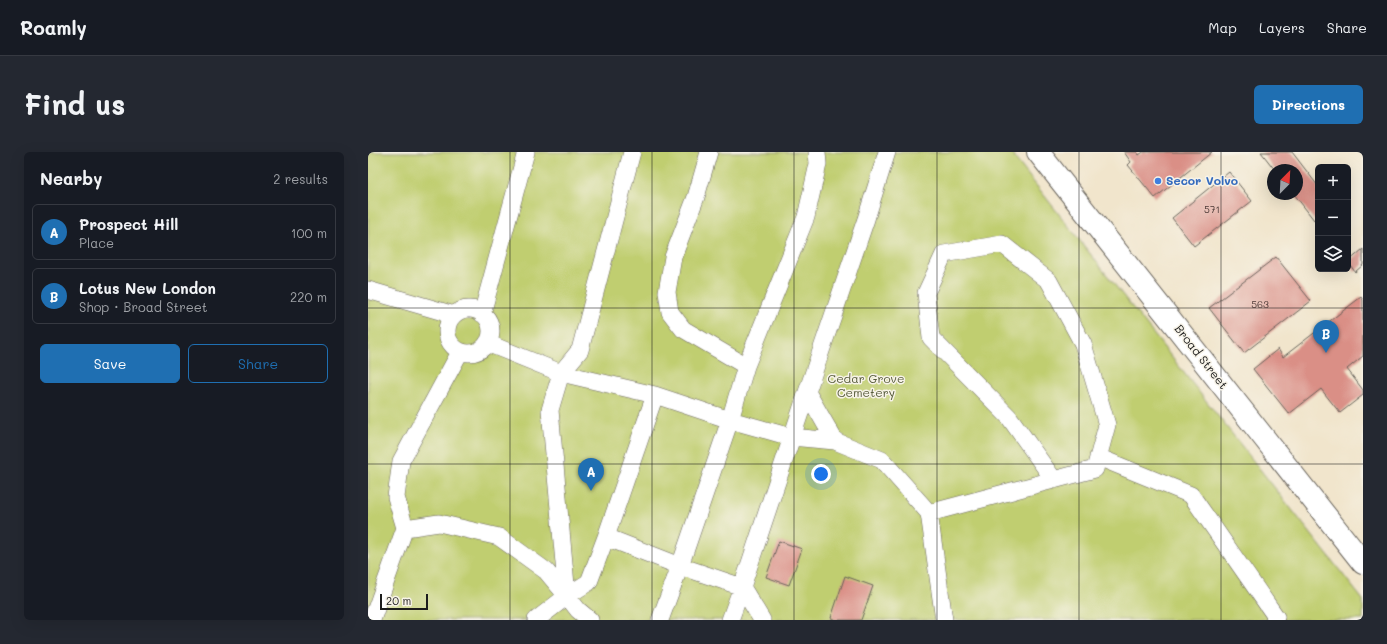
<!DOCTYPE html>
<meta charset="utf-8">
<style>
:root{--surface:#171b24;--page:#242831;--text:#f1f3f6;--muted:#9ea1a6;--line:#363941;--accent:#1f6fb2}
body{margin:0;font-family:Mali,sans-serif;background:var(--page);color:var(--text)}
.controls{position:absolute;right:12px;top:12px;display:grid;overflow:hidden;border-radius:6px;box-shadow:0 4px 16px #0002}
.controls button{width:36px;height:36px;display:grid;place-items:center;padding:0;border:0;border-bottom:1px solid var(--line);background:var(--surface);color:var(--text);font:20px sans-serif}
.compass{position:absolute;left:899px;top:12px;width:36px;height:36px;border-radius:50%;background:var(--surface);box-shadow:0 4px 16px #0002;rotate:24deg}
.scale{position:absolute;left:12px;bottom:10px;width:48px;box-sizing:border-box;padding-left:4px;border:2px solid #1c1c1c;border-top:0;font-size:11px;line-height:14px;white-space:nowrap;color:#1c1c1c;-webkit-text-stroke:3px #f7f3e8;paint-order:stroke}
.you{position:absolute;left:453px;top:322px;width:14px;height:14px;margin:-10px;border:3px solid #fff;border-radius:50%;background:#1a73e8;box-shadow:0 0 0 6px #1a73e833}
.badge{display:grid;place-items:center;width:26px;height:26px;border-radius:50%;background:var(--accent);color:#fff;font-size:13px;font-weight:700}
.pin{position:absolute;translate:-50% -33px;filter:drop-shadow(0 1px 2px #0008)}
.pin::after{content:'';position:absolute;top:21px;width:14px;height:12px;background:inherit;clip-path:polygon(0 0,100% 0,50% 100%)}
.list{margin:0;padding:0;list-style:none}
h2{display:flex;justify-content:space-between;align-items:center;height:52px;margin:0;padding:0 16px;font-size:17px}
h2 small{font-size:13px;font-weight:400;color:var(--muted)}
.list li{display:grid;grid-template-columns:26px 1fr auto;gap:12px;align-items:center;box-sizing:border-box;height:56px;margin:0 8px 8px;padding:0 8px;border:1px solid var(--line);border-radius:6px}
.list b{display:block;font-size:15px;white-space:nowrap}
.list p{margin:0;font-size:13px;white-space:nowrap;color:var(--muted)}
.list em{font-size:13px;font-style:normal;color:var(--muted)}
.actions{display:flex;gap:8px;padding:12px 16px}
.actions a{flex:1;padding:9px 0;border:1px solid var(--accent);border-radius:6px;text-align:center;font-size:14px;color:var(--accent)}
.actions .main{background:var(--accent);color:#fff}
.icon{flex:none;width:22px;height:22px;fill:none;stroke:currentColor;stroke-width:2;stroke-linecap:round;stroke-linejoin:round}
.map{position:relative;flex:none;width:995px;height:468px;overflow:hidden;border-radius:6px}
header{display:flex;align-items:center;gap:24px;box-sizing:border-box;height:56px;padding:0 20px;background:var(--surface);border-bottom:1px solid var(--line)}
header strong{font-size:19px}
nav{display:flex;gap:22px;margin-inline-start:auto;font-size:14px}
.intro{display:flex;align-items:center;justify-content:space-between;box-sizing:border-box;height:96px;padding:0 24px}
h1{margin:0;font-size:28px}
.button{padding:10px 18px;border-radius:6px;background:var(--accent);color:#fff;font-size:14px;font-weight:700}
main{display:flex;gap:24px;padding:0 24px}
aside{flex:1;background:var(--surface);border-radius:6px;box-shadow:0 4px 16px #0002}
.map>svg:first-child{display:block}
</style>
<header>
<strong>Roamly</strong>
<nav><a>Map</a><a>Layers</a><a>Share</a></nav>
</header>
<div class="intro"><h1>Find us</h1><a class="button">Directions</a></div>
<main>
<aside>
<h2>Nearby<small>2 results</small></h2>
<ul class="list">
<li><span class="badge">A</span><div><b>Prospect Hill</b><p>Place</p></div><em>100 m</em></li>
<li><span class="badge">B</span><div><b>Lotus New London</b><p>Shop · Broad Street</p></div><em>220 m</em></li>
</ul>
<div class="actions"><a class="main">Save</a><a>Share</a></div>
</aside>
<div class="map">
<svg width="995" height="468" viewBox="0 0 995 468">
<rect width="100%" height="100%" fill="#f7f3e8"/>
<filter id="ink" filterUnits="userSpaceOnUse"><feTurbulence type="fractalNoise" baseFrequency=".025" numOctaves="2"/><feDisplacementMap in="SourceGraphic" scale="8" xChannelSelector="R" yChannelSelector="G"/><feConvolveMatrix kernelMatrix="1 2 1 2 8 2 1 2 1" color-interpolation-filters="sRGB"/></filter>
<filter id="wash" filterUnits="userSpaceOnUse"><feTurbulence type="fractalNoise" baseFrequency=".012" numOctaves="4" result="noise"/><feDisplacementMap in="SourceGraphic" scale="16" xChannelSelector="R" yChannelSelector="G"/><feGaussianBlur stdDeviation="0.9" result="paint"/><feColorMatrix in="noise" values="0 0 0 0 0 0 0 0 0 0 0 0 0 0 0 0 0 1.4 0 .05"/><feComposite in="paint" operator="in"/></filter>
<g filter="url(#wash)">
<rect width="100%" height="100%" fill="#f1e5cc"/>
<!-- green -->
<path fill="#c0ce70" stroke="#6e7546" d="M0,0H642L995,448V468H0Z"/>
<g id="blocks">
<!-- building -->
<path fill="#da8f86" d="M756,0H769L771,3L775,0H844L787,46L760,13L763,10Z
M893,0H924L950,34V65L946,68L926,42H929V18H907Z
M861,20L884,49L826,94L804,66Z
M995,97V113L987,120L980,110Z
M908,105L943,149L876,201L841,156Z
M993,145L995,148V204L979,217L995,238V243L972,261L953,237L921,262L885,217L910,197L915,205Z
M411,389L434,397L421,433L398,425Z
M477,424L505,434L493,468H468L463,466Z"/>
</g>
</g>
<g filter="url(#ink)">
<use href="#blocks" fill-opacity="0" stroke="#67625a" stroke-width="1"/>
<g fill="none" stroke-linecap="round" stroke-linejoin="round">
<defs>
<path id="minor" d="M341,0L328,45L305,105L299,140L302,160L315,177L378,214
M449,0L450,12L438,65L378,214L362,268L287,243L238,385L312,414L374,435L439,240L498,67L519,0
M0,138L86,163
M79 179a22 22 0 1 1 44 0a22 22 0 1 1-44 0Z
M114,162L158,0
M119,191L193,221L287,243
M467,289L514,308L561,361L727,317L739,273L715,192L681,129L634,92L576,102L558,141L563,186L641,265L686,328
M730,305L823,343L908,465L906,468
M561,361L576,468
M37,376L71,371L131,385L178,419L199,444
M4,468L37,376L28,345L33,309L92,200
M168,468L199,444L221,430L238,385
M222,468L210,458L199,444L182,258L193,221L212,198L264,0
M292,468L312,414L362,268L423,285L467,289L439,240
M362,468L374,435L394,468"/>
<path id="major" d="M670,0L995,411"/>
</defs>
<!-- minor casing -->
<use href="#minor" stroke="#67625a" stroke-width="18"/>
<!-- major casing -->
<use href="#major" stroke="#67625a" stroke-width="24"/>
<!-- minor -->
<use href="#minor" stroke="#fff" stroke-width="17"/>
<!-- major -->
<use href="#major" stroke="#fff" stroke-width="22"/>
</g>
</g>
<!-- grid -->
<path fill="none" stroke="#1c1c1c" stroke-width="1" stroke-opacity="0.55" d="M142,0V468M284,0V468M426,0V468M569,0V468M711,0V468M853,0V468M0,156H995M0,312H995"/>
<!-- markers -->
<circle fill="#3f7fe0" stroke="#f7f3e8" stroke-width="1.5" cx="790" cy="29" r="4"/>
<g text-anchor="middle" stroke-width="3" stroke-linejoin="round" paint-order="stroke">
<!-- number labels -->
<g font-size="10" fill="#4c3936">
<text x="844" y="61">571</text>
<text x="892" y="156">563</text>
</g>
<!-- shop labels -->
<g font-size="12" font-weight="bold" fill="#366cbe" stroke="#f7f3e8" text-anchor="start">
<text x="798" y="33">Secor Volvo</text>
</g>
<!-- street labels -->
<g font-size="12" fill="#1c1c1c" stroke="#f7f3e8">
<text transform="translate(833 205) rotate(52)" y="4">Broad Street</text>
</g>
<!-- park labels -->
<g font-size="12" fill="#555a39" stroke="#f7f3e8">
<text x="498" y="231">Cedar Grove<tspan x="498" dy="14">Cemetery</tspan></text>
</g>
</g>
</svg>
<div class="controls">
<button>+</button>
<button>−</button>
<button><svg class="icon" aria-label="layers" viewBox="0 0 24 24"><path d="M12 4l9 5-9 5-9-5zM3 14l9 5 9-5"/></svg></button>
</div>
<svg class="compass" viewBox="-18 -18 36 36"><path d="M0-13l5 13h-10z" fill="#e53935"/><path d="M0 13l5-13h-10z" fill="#9ea1a6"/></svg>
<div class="scale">20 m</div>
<div class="you"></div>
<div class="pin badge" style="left:223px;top:339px">A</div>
<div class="pin badge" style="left:958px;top:201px">B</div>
</div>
</main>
